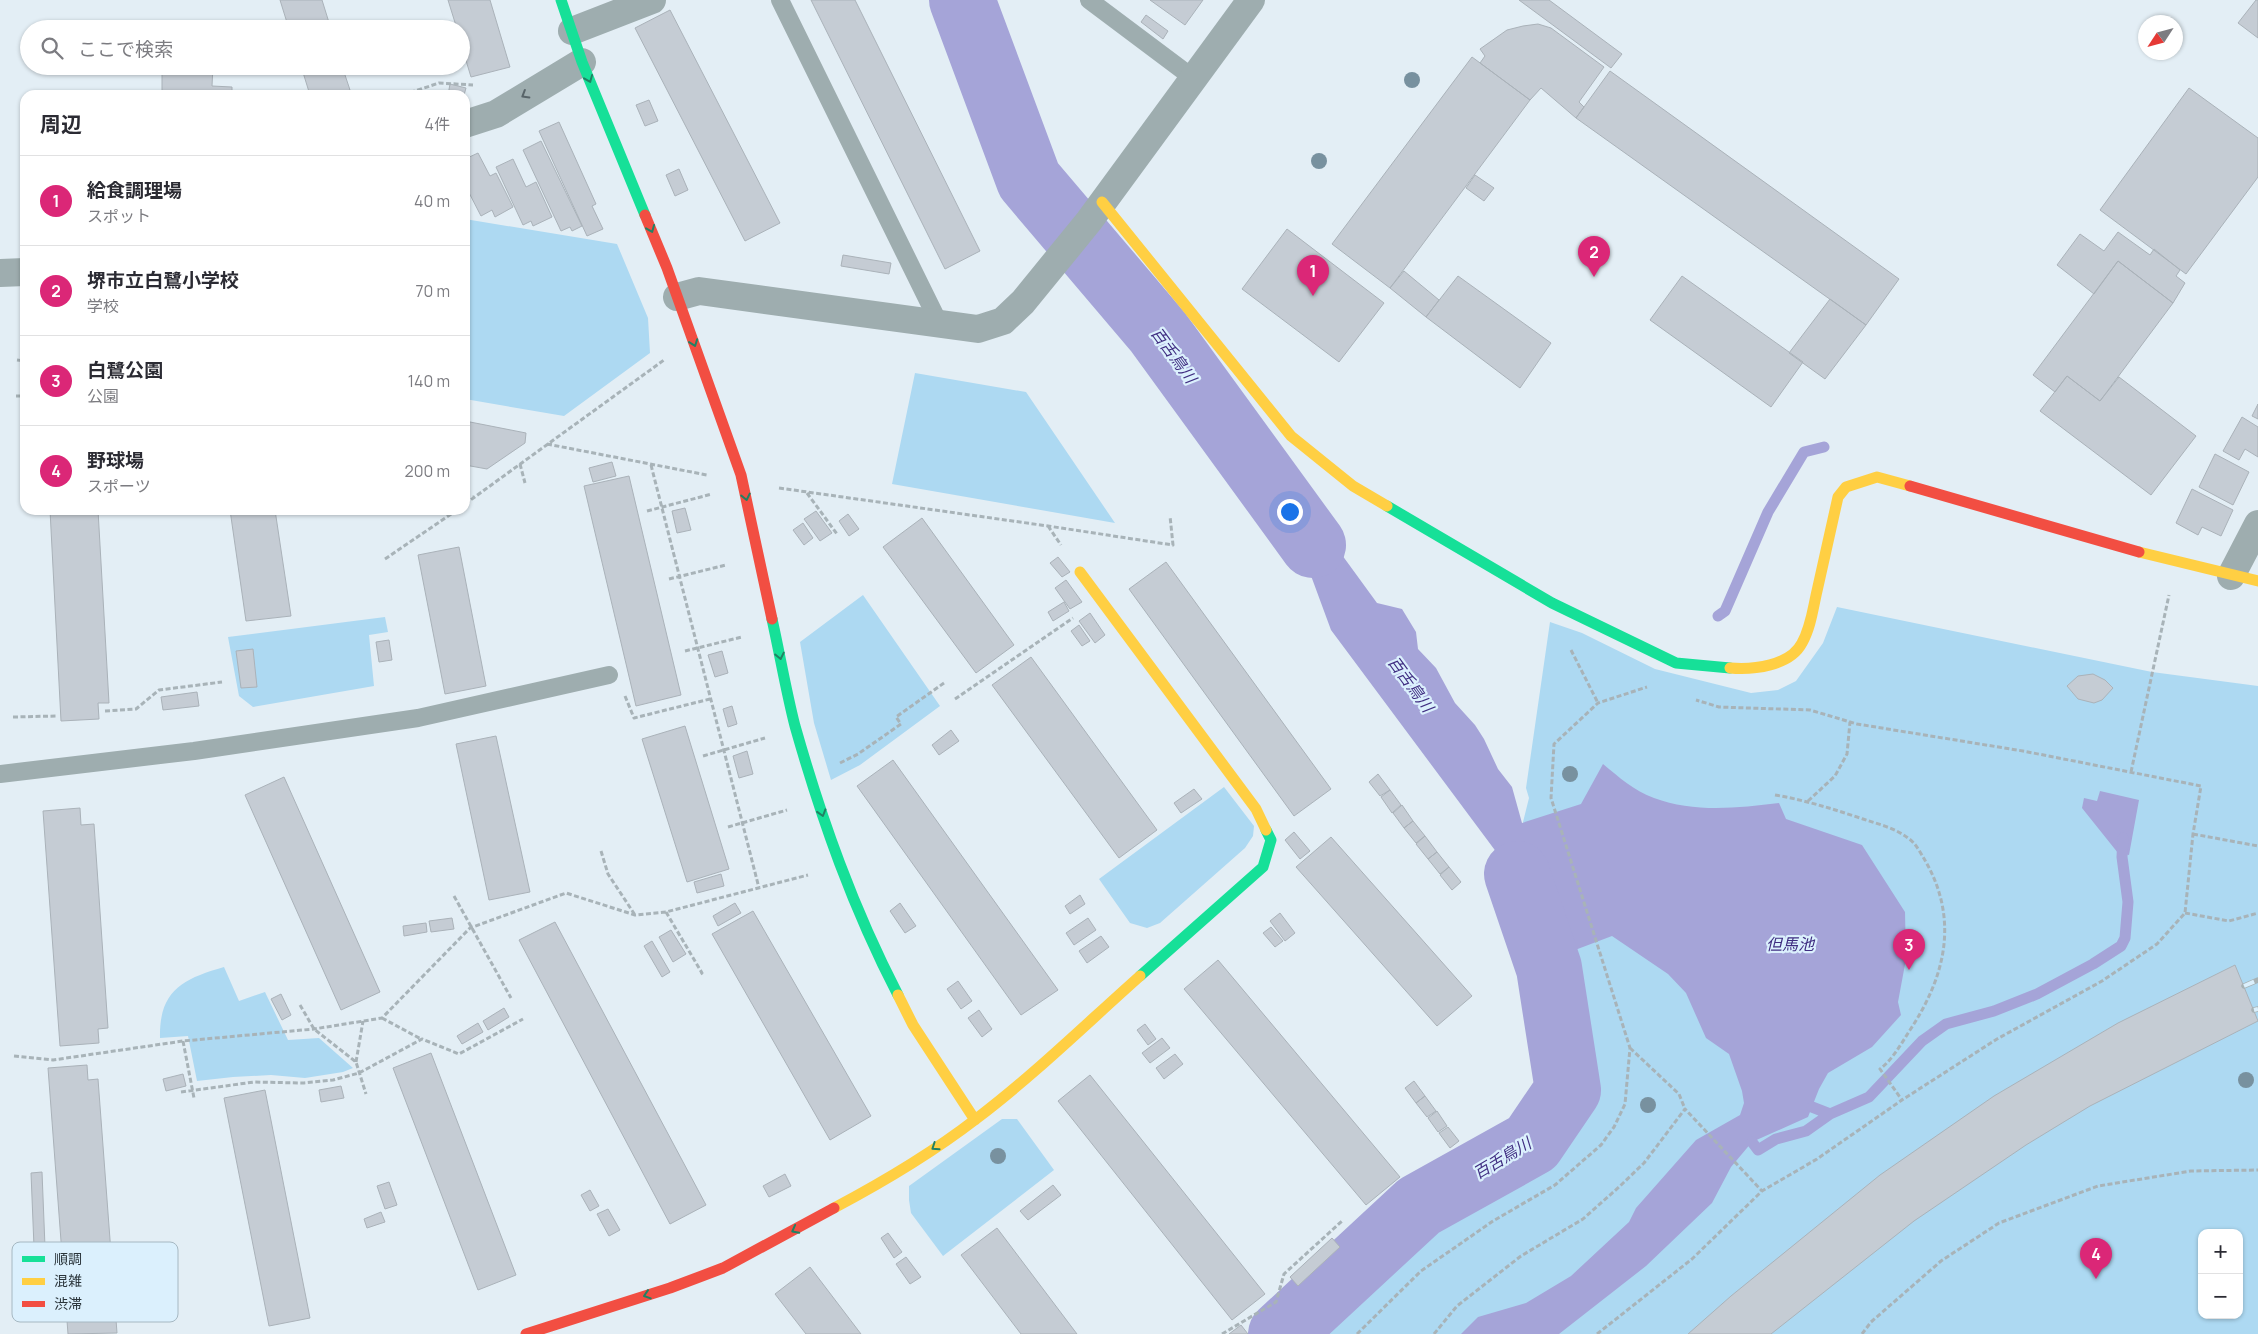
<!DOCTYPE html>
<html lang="ja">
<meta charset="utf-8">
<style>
:root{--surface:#fff;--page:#f2f2f3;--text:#2b2b33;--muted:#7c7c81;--line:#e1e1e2;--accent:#db2777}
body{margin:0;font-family:Manrope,"Noto Sans JP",sans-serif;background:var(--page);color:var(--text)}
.controls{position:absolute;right:15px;bottom:15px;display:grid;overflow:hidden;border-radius:10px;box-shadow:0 1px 4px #0004}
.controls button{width:45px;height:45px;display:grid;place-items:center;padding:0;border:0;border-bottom:1px solid var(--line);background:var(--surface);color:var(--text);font:25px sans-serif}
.compass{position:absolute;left:2138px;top:15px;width:45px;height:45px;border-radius:50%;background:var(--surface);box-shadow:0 1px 4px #0004;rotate:234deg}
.you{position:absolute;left:1289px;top:511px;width:18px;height:18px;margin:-12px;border:4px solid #fff;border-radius:50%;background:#1a73e8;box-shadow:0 0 0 8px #1a73e833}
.badge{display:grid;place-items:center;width:32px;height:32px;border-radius:50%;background:var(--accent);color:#fff;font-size:16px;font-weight:700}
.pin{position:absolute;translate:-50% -41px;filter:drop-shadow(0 1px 2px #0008)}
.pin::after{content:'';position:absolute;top:26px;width:18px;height:15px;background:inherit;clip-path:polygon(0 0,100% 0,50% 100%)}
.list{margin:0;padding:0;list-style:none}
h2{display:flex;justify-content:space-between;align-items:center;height:65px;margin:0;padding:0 20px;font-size:21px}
h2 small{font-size:16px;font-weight:400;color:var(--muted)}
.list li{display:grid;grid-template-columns:32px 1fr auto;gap:15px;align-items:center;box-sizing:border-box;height:90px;padding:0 20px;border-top:1px solid var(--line)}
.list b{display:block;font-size:19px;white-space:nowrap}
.list p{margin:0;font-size:16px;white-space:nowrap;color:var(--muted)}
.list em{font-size:16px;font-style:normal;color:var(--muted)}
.icon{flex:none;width:28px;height:28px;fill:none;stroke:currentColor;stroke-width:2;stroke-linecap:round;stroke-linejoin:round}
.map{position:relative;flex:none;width:2258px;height:1334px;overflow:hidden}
.search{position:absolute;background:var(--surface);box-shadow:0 1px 4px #0004;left:20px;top:20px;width:450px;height:55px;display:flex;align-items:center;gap:12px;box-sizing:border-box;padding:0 18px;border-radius:28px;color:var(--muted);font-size:19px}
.panel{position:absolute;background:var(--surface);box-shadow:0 1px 4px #0004;left:20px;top:90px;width:450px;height:425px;border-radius:15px}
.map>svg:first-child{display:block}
</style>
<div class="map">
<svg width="2258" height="1334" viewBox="0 0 2258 1334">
<rect width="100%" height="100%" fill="#e3eef5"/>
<!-- green -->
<path fill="#add9f2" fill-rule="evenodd" d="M465,219L617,244L648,318L650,353L564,416L465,399Z
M915,373L1026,392L1115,523L892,484Z
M863,595L940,706L860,765L831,780L814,723L800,642Z
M1837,607L2152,672L2258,686V1334H1300L1326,1314L1433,1213L1540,1155L1583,1089L1560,982L1559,959L1523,822L1529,798L1526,788L1550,622L1582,633L1655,669L1751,693L1778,690L1796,681L1823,643ZM2202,1233H2239V1315H2202Z
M385,617L388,632L369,635L374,686L253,707L239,696L228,637Z
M1224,787L1254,826L1253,836L1245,848L1160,923L1147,928L1130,923L1099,879Z
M224,967L239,1001L265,992L288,1040L319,1038L353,1068L343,1072L305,1078L271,1075L233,1077L197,1081L188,1036L160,1038C159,991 182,979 224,967Z
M1002,1119H1017L1054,1170L943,1256L911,1213L909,1200V1186Z"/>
<!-- water -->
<path fill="#a5a4d8" d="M1265,467L1283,490L1326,533L1377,603L1402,609L1416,632L1418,649L1436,668L1455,703L1475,725L1484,739L1498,769L1512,787L1522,823L1581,804L1603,764C1619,777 1634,791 1654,798C1694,813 1738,808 1779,803L1786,819L1862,845L1905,912L1906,959L1898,1002L1901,1015L1872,1047L1828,1073L1819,1089L1808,1117L1752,1142L1731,1167L1712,1203L1646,1266L1559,1334H1461L1478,1317L1526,1303L1571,1276L1629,1222L1636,1208L1696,1140L1740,1115L1744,1103L1742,1091L1729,1054L1706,1038L1686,993L1668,974L1612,936L1538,964L1497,853L1331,630L1303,554L1255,476Z
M2100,791L2139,800L2129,855L2118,853L2082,808L2084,798L2097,801Z"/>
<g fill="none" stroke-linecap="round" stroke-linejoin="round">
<!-- stream -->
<path stroke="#a5a4d8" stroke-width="11" d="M1718,616L1725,611L1768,512L1804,452L1824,447
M1812,1107L1830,1114L1869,1097L1922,1041L1946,1024L1994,1011L2037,994L2093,964L2121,946L2125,938L2128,902L2122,857L2123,838
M1752,1142L1758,1150L1776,1139L1806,1131L1830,1114"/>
<!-- river -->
<path stroke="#a5a4d8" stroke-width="66" d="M962,0L1029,180L1158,332L1313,545
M1281,1334L1419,1206L1532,1143L1568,1090L1549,968L1517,874"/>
</g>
<!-- building -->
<path fill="#c5ccd4" stroke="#aab2b9" d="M280,0H322L331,29H289Z
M448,0H490L510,67L471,77L461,44V29H457Z
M811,0H855L980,251L945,269Z
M1150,0H1203L1185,25Z
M1519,0H1549L1622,54L1611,68Z
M2256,0H2258V38L2238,23Z
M670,10L780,223L745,241L635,28Z
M1146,15L1168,31L1163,39L1141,22Z
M1538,24L1551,28L1604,67L1579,102L1584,107L1576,118L1541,88L1530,100L1480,63L1485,56L1480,49L1507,30L1523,26Z
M1472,57L1530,100L1390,288L1332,244Z
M162,66H213L212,86L232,87V95H162Z
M301,66H342L350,90L334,95H310Z
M1610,71L1899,279L1866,325L1576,118Z
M450,84L466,88L464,95H448Z
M2189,88L2258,138V177L2186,274L2100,210Z
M649,100L658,121L645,126L636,105Z
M559,122L596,204L592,206L603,229L587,236L539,131Z
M541,141L582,226L572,231L570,227L561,231L523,150Z
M478,153L490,176L496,173L513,207L495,217L492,210L481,216L465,185V159Z
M513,159L526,187L536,182L552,217L533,226L531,221L523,225L496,167Z
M679,169L688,190L675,196L666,175Z
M1475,175L1494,188L1484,201L1466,188Z
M1287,229L1384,303L1339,362L1242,289Z
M2118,232L2150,255L2154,249L2180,270L2176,276L2185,283L2173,303L2118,261L2094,294L2057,265L2080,234L2104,251Z
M843,255L891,263L889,274L841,266Z
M2118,261L2173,303L2100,401L2067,376L2055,392L2033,375Z
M1404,271L1439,300L1426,317L1390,288Z
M1458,276L1551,343L1520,388L1426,317Z
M1682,276L1803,362L1771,407L1650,320Z
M1830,299L1866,325L1825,379L1789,353Z
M2067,376L2100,401L2119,377L2196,436L2151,495L2040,411Z
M2258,404V419L2252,416Z
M2242,417L2258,427V457L2245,449L2239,460L2223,451Z
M465,421L526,433L525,443L487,469L465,465Z
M2215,454L2249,472L2233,505L2199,487Z
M612,462L616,476L593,482L589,468Z
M629,476L681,695L636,706L584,486Z
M2192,489L2233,510L2221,536L2202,527L2198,535L2176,523Z
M685,508L691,530L677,533L672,511Z
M50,510H98L109,703H98L99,719L61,721Z
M230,510H275L291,616L246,621Z
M816,511L832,533L820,541L804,519Z
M848,514L859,529L849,536L839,521Z
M922,518L1014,645L976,673L883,547Z
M803,523L813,538L804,545L793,530Z
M459,547L486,686L445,694L418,555Z
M1058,557L1070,572L1062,577L1050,563Z
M1166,562L1331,789L1294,816L1129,589Z
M1066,580L1082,602L1070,609L1055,588Z
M1064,602L1069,611L1053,621L1048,612Z
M1090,613L1105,635L1095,643L1079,621Z
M1079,625L1090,641L1082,646L1071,631Z
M389,640L392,660L379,662L376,642Z
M253,649L257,687L241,688L236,651Z
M722,651L728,673L715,677L708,655Z
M1031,657L1157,830L1119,858L992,685Z
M2093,674L2105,680L2113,688L2102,700L2094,703L2078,699L2067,686L2078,676Z
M197,692L199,706L163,710L161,697Z
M732,706L737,724L728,727L723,709Z
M685,726L729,869L687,882L642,739Z
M951,730L959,741L939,755L932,745Z
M496,736L530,892L489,900L456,744Z
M747,751L753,774L739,778L733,756Z
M893,760L1058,990L1021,1015L857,786Z
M1378,774L1390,790L1380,796L1369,782Z
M284,777L380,992L341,1010L245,795Z
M1194,789L1202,799L1181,813L1174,803Z
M1390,790L1401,805L1392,813L1381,797Z
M1402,805L1413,821L1404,828L1393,813Z
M80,808L81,825L94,824L108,1028L98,1029L99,1043L60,1046L43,811Z
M1413,821L1425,836L1416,843L1404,828Z
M1294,832L1310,851L1300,859L1285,840Z
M1425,836L1437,852L1428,859L1416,844Z
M1331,837L1472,996L1437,1026L1296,867Z
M1437,852L1449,867L1440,874L1428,859Z
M1449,867L1461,882L1452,890L1440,875Z
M721,874L724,886L697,893L694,882Z
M1080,895L1085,904L1070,914L1065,906Z
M735,903L741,913L718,926L713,916Z
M900,903L916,926L905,933L890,911Z
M753,911L871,1116L830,1140L712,934Z
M1280,913L1295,933L1285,941L1270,921Z
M452,918L454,929L431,932L429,921Z
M1088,918L1096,930L1074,945L1066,933Z
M555,922L706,1205L670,1224L519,940Z
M426,923L427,932L404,936L403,926Z
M1271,927L1283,941L1275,947L1263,933Z
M671,930L686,954L673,962L659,937Z
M1101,936L1109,947L1087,963L1079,951Z
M652,941L670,972L662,977L644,946Z
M1218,960L1400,1177L1366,1205L1184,989Z
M2235,965L2258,1021L2090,1106L2026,1145L1914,1221L1771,1334H1688L1731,1296L1880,1175L1994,1096L2118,1023Z
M958,981L972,1001L961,1009L947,989Z
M281,994L291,1015L282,1020L271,999Z
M504,1008L509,1017L488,1030L483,1021Z
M979,1010L992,1029L982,1037L968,1018Z
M478,1023L483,1032L462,1044L457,1036Z
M1145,1024L1156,1039L1148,1045L1137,1030Z
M1162,1038L1170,1048L1150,1063L1142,1053Z
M431,1053L516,1275L478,1290L393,1068Z
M1175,1054L1183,1064L1164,1079L1156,1068Z
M87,1065L88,1080L98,1079L117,1333L68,1334L48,1068Z
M183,1074L186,1086L166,1091L163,1079Z
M1090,1075L1265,1294L1232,1320L1058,1101Z
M1414,1081L1425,1096L1416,1103L1405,1088Z
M341,1086L344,1098L321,1102L319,1090Z
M265,1090L310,1318L269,1326L224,1098Z
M1425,1096L1436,1111L1427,1117L1416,1103Z
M1437,1111L1447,1126L1438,1132L1428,1118Z
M1448,1127L1459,1141L1450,1148L1439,1133Z
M42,1172L45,1247H34L31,1173Z
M785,1174L791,1186L769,1197L763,1186Z
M389,1182L397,1205L385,1209L377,1186Z
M1053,1185L1061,1195L1028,1220L1020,1211Z
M590,1190L599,1206L590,1211L581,1195Z
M608,1209L620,1230L609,1236L597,1214Z
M381,1212L385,1222L367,1228L364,1219Z
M997,1228L1077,1334H1021L961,1255Z
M888,1233L902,1252L894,1258L881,1238Z
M1332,1238L1340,1247L1298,1286L1290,1277Z
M906,1257L921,1277L910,1284L896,1264Z
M810,1267L861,1334H806L775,1294Z
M1241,1325L1248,1334H1229Z"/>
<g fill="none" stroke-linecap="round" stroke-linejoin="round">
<!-- path -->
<path stroke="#a8b3b8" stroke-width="3" stroke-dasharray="5 2.5" stroke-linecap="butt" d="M370,95L378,93L394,95
M403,95L439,83L473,85
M17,360L25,361
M16,396H25
M547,444L707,475
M520,464L525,483
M651,465L759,888
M779,488L1048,526L1173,545L1170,516
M807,493L837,534
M465,497H474
M465,504L664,360
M647,511L712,494
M1048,526L1061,545
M385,559L457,510
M669,579L726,565
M1571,650L1598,703
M685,651L742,637
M625,696L634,718L710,699
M955,699L1073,618
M105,711L136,709L159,690L222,682
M13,717L56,716
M703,756L765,738
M840,763L858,754L901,724L896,717L944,683
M2131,772L2169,595
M1775,795C1805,800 1833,809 1863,819C1878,824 1895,828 1908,838C1916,843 1921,854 1926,862C1959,921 1945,977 1910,1030C1901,1044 1893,1059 1880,1069L1902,1100
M1808,801L1835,776L1847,754L1850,722
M728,827L787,810
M2193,834L2258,846
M601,851L608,874L635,915
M454,896L511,998
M666,912L702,973L699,975
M2185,913L2229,921L2258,913
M300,1005L314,1029L356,1062L366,1094
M382,1018L421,1039
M183,1041L194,1098
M1630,1048L1679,1094L1685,1109
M14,1056L53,1060L183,1041L314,1029L382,1018L470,928L566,893L635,915L666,912L808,875
M356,1062L363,1021
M181,1092L254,1082L304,1083L333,1080L359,1073L422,1039L459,1054L523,1019
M1222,1334L1276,1302L1284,1274L1342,1221
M1357,1334L1421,1271L1493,1221L1555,1185L1601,1145L1614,1127L1625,1104L1630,1048L1551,798L1554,744L1598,703L1647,687
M1434,1334L1457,1306L1521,1256L1583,1219L1619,1187L1644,1163L1685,1109L1762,1191
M1597,1334L1692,1259L1762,1191L1817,1159L1902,1100L1997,1039L2102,981L2157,944L2185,913L2193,834L2201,786L2023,751L1857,724L1810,710L1719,707L1696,700
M1862,1334L1871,1322L1941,1261L1999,1223L2098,1186L2191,1171L2258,1170"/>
<!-- lane -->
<path stroke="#9eadaf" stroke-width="18" d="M780,0L939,323
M1089,0L1193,78
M0,774L194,751L418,718L609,675"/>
<!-- street -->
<path stroke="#9eadaf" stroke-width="28" d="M572,31L652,0
M465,124L496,114L582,62
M0,273L25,272
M677,297L699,291L978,329L1003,321L1023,302L1089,221L1251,0
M2231,576L2258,524"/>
<!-- fast -->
<path stroke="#16e098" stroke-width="11" d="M561,0L582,62L645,215
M1387,506L1552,603L1676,663L1730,668
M772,619C780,655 786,691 795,726C822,821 853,908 898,995
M1140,976L1263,867L1271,840L1266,830"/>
<!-- slow -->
<path stroke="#ffcf43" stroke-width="11" d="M1102,202L1291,436L1353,486L1387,506
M2139,552L2258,581
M1080,572L1256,809L1266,830
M1730,668C1753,670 1790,666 1802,643C1811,627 1813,608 1817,591C1824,560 1831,528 1838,497L1846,487L1877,477L1910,486
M898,995L913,1025L975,1120
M834,1208C883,1182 932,1153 976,1119C1034,1075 1086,1024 1140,976"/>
<!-- jam -->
<path stroke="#f24e42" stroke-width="11" d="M645,215L667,268L741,475L772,619
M1910,486L2139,552
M526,1334L670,1288L723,1268L834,1208"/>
<defs>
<path id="rail" d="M2244,986L2258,980
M2254,1010L2258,1009"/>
</defs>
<!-- rail casing -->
<use href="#rail" stroke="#a7b2b5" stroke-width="5.5"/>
<!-- rail -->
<use href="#rail" stroke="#dbf0fd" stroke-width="4" stroke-dasharray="11" stroke-linecap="butt"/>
</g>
<!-- trees -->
<g fill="#78919f">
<circle cx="1412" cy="80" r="8"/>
<circle cx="1319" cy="161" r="8"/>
<circle cx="1570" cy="774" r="8"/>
<circle cx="2246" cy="1080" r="8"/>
<circle cx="1648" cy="1105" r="8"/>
<circle cx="998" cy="1156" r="8"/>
</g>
<!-- one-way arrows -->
<defs><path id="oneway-chevron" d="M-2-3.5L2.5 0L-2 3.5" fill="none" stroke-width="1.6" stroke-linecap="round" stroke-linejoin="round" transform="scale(1.25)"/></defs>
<g stroke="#218164">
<use href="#oneway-chevron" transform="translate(589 79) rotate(68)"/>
<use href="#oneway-chevron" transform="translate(651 229) rotate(68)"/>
<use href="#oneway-chevron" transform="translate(694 343) rotate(70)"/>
<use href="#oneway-chevron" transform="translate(746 497) rotate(78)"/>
<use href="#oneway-chevron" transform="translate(780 656) rotate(78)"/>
<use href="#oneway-chevron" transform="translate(822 813) rotate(73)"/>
<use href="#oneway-chevron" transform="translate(935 1147) rotate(146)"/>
<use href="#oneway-chevron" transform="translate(795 1230) rotate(152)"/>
<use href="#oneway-chevron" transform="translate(647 1295) rotate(162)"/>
</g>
<use stroke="#586469" href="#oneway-chevron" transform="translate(525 95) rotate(149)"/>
<g text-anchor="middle" stroke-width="4.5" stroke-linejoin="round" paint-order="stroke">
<!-- water labels -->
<g font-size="16" font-style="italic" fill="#3f2d81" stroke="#dbf0fd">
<text transform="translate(1174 355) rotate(54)" y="6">百舌鳥川</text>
<text transform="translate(1411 684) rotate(54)" y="6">百舌鳥川</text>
<text x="1790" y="950">但馬池</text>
<text transform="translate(1502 1158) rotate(-31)" y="6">百舌鳥川</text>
</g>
</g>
<!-- legend -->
<rect x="12" y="1242" width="166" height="80" rx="8" fill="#dbf0fd" stroke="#a6b8c2" stroke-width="1"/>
<rect x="22" y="1256" width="23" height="6" fill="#16e098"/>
<rect x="22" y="1278" width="23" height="7" fill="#ffcf43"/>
<rect x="22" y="1301" width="23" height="6" fill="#f24e42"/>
<g font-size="14" fill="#2a343a">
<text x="54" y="1264">順調</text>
<text x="54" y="1286">混雑</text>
<text x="54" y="1309">渋滞</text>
</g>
</svg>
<div class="controls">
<button>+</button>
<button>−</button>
</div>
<svg class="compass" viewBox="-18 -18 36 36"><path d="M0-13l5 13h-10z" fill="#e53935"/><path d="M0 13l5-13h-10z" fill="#7c7c81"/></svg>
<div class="you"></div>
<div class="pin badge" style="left:1313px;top:296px">1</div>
<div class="pin badge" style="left:1594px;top:277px">2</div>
<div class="pin badge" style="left:1909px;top:970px">3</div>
<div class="pin badge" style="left:2096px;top:1279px">4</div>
<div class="search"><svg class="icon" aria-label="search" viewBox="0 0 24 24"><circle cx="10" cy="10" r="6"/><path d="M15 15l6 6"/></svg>ここで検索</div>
<section class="panel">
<h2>周辺<small>4件</small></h2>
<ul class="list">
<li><span class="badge">1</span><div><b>給食調理場</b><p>スポット</p></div><em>40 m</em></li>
<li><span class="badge">2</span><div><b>堺市立白鷺小学校</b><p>学校</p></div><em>70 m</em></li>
<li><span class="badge">3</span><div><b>白鷺公園</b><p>公園</p></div><em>140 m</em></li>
<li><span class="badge">4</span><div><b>野球場</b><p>スポーツ</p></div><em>200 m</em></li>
</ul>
</section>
</div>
